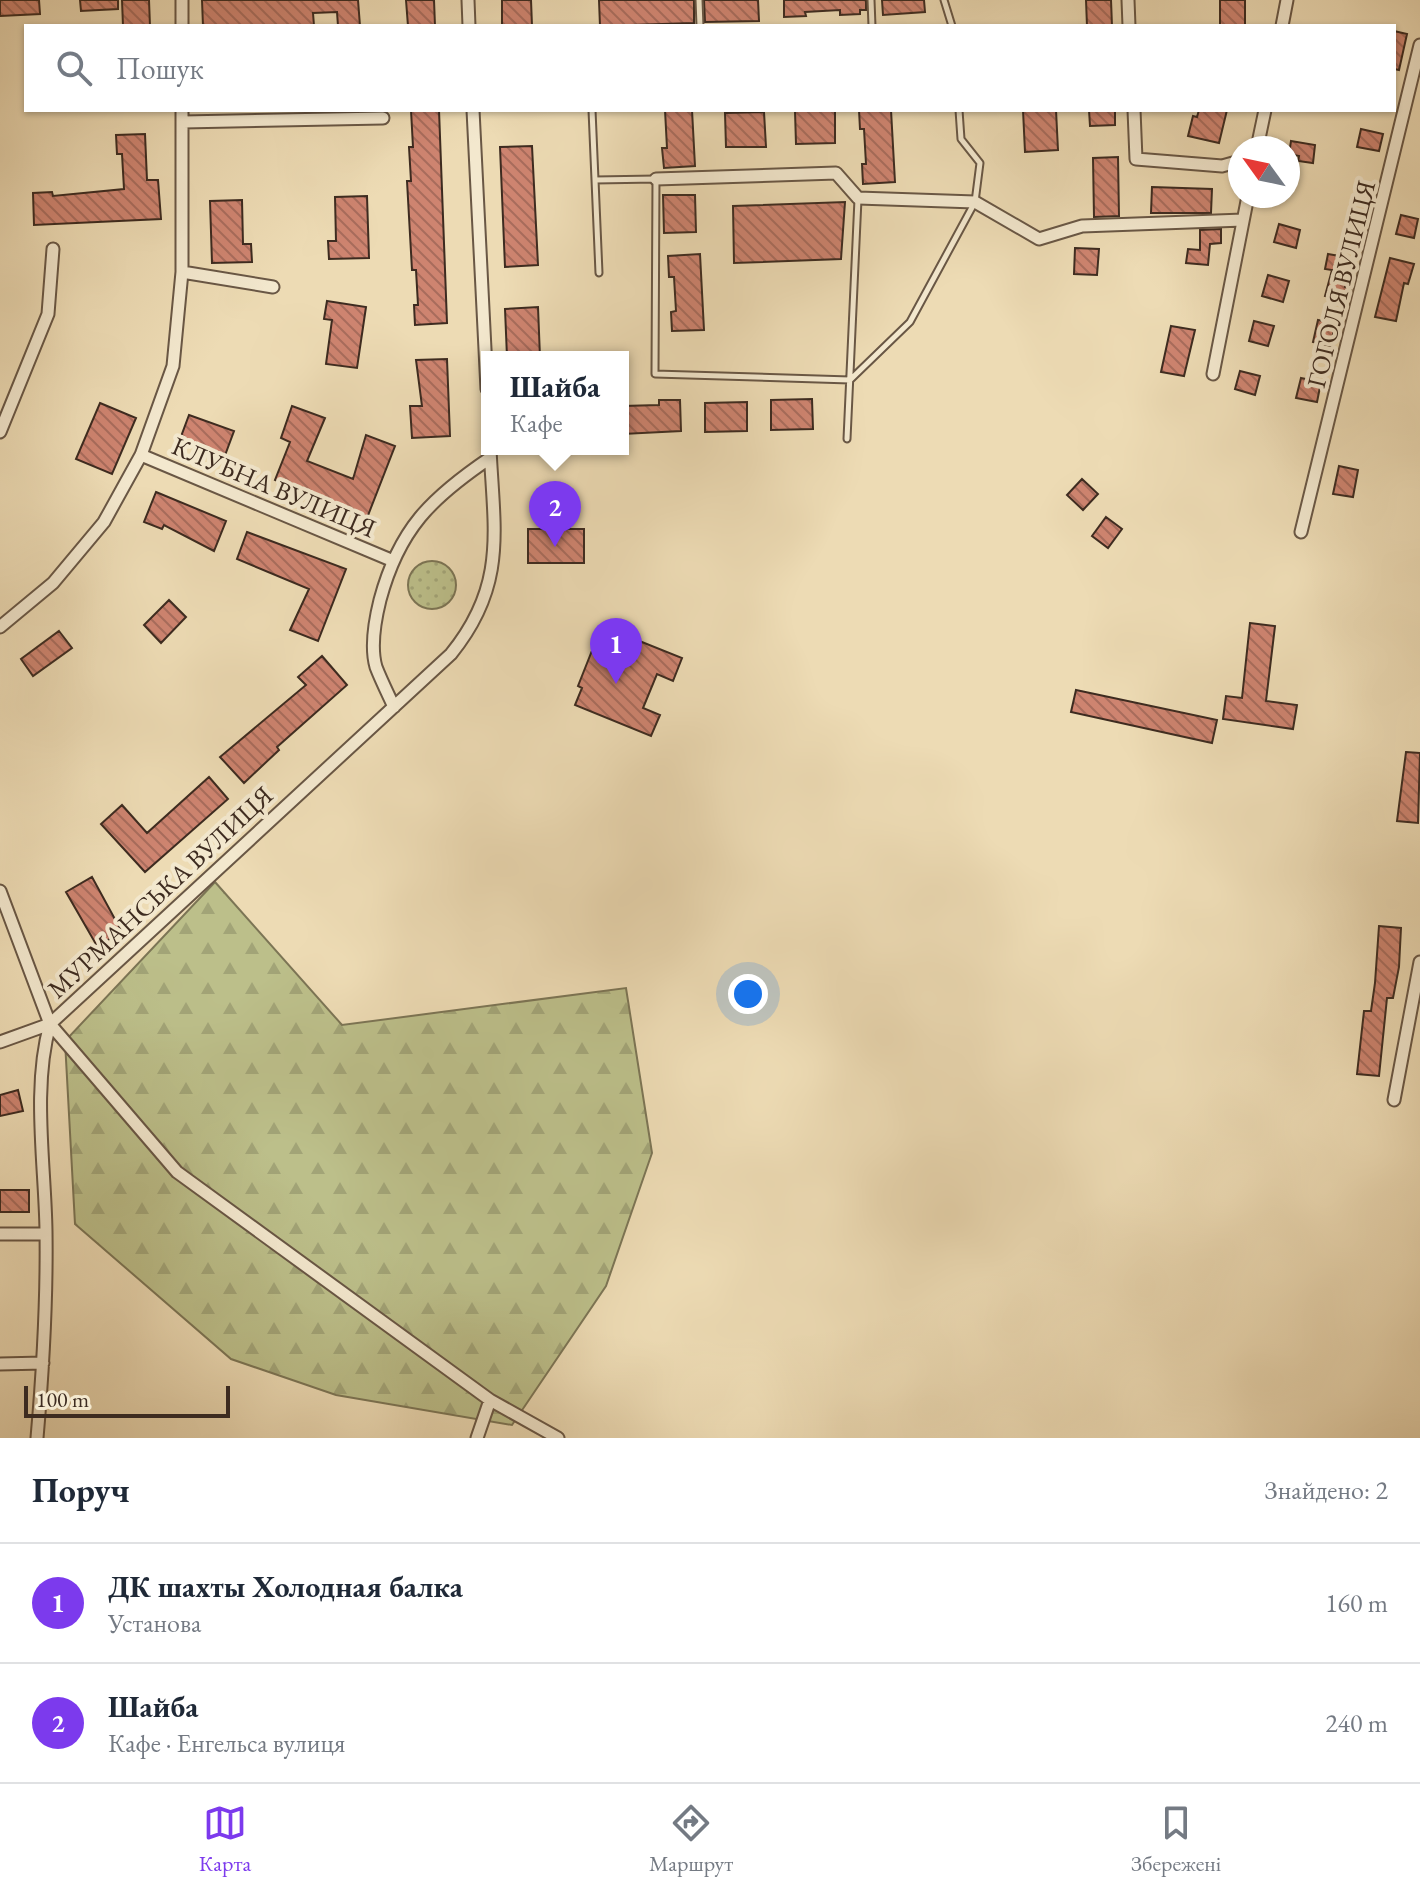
<!DOCTYPE html>
<html lang="uk">
<meta charset="utf-8">
<style>
:root{--surface:#fff;--page:#f6f6f7;--text:#1f2937;--muted:#747a83;--line:#e0e1e3;--accent:#7c3aed}
body{margin:0;font-family:"EB Garamond",serif;background:var(--page);color:var(--text)}
.compass{position:absolute;left:1228px;top:136px;width:72px;height:72px;border-radius:50%;background:var(--surface);box-shadow:0 2px 6px #0004;rotate:303deg}
.scale{position:absolute;left:24px;bottom:20px;width:206px;box-sizing:border-box;padding-left:8px;border:4px solid #3d2b20;border-top:0;font-size:22px;line-height:28px;white-space:nowrap;color:#3d2b20;-webkit-text-stroke:6px #f3e8ce;paint-order:stroke}
.you{position:absolute;left:748px;top:994px;width:28px;height:28px;margin:-20px;border:6px solid #fff;border-radius:50%;background:#1a73e8;box-shadow:0 0 0 12px #1a73e833}
.badge{display:grid;place-items:center;width:52px;height:52px;border-radius:50%;background:var(--accent);color:#fff;font-size:26px;font-weight:700}
.pin{position:absolute;translate:-50% -66px;filter:drop-shadow(0 2px 4px #0008)}
.pin::after{content:'';position:absolute;top:42px;width:28px;height:24px;background:inherit;clip-path:polygon(0 0,100% 0,50% 100%)}
.popup{position:absolute;left:481px;top:351px;width:148px;height:104px;box-sizing:border-box;display:grid;place-content:center;border-radius:0px;background:var(--surface);filter:drop-shadow(0 2px 6px #0005);font-size:26px;white-space:nowrap;color:var(--muted)}
.popup b{font-size:30px;color:var(--text)}
.popup::after{content:'';position:absolute;left:50%;top:100%;margin-left:-16px;border:16px solid transparent;border-top-color:var(--surface)}
.list{margin:0;padding:0;list-style:none}
h2{display:flex;justify-content:space-between;align-items:center;height:104px;margin:0;padding:0 32px;font-size:34px}
h2 small{font-size:26px;font-weight:400;color:var(--muted)}
.list li{display:grid;grid-template-columns:52px 1fr auto;gap:24px;align-items:center;box-sizing:border-box;height:120px;padding:0 32px;border-top:2px solid var(--line)}
.list b{display:block;font-size:30px;white-space:nowrap}
.list p{margin:0;font-size:26px;white-space:nowrap;color:var(--muted)}
.list em{font-size:26px;font-style:normal;color:var(--muted)}
.icon{flex:none;width:44px;height:44px;fill:none;stroke:currentColor;stroke-width:2;stroke-linecap:round;stroke-linejoin:round}
.map{position:relative;flex:none;width:1420px;height:1438px;overflow:hidden}
.search{position:absolute;background:var(--surface);box-shadow:0 2px 6px #0004;left:24px;right:24px;top:24px;height:88px;display:flex;align-items:center;gap:20px;box-sizing:border-box;padding:0 28px;border-radius:0px;color:var(--muted);font-size:30px}
.sheet{height:344px;background:var(--surface)}
nav{display:flex;justify-content:space-around;align-items:center;box-sizing:border-box;height:112px;border-top:2px solid var(--line);background:var(--surface);font-size:22px;color:var(--muted)}
nav a{display:grid;justify-items:center;gap:4px}
nav .on{color:var(--accent)}
.map>svg:first-child{display:block}
</style>
<div class="map">
<svg width="1420" height="1438" viewBox="0 0 1420 1438">
<defs>
<pattern id="grass-dots" width="8" height="8" patternUnits="userSpaceOnUse" patternTransform="scale(2)"><rect width="8" height="8" fill="#bcbf8a"/><path d="M2 2h.1M6 6h.1" fill="none" stroke="#a2a477" stroke-width="1.8" stroke-linecap="round"/></pattern>
<pattern id="forest-firs" width="22" height="20" patternUnits="userSpaceOnUse" patternTransform="scale(2)"><rect width="22" height="20" fill="#bcbf8a"/><path d="M5 1l3.5 6h-7zM16 11l3.5 6h-7z" fill="#a2a477"/></pattern>
<pattern id="building-back-hatch" width="6" height="6" patternUnits="userSpaceOnUse" patternTransform="scale(2)"><rect width="6" height="6" fill="#ce8470"/><path d="M-1 5l2 2M0 0l6 6M5-1l2 2" fill="none" stroke="#a86c5c"/></pattern>
</defs>
<rect width="100%" height="100%" fill="#eddbb4"/>
<filter id="stains"><feTurbulence type="fractalNoise" baseFrequency=".0025" numOctaves="4"/><feColorMatrix values="0 0 0 0 .2 0 0 0 0 .09 0 0 0 0 .02 0 0 0 .5 -.17"/></filter>
<radialGradient id="worn" r=".72"><stop offset=".6" stop-color="#630" stop-opacity="0"/><stop offset="1" stop-color="#630" stop-opacity=".3"/></radialGradient>
<!-- grass -->
<path fill="url(#grass-dots)" stroke="#7c7555" stroke-width="2" d="M408 585a24 24 0 1 1 48 0a24 24 0 1 1-48 0Z"/>
<!-- forest -->
<path fill="url(#forest-firs)" stroke="#7c7555" stroke-width="2" d="M215,882L342,1025L626,988L652,1153L606,1286L512,1425L336,1395L231,1359L75,1224L65,1041Z"/>
<!-- building -->
<path fill="url(#building-back-hatch)" stroke="#3d2b20" stroke-width="2" d="M0,0H39L40,14L0,16Z
M80,0H118V9L81,11Z
M122,0H149L150,26H123Z
M202,0H358L360,26H338L337,12L313,13L314,26H203Z
M406,0H434L435,26H408Z
M502,0H531L532,26H502Z
M599,0H694V23L600,26Z
M704,0H758L759,21L705,22Z
M784,0H866V10H860V14L840,15V10L805,12L806,16L784,17Z
M882,0H924L925,12L883,15Z
M1086,0H1111L1112,26H1087Z
M1220,0H1245V26H1220Z
M1394,31L1407,34L1399,70L1394,69Z
M411,110H439L447,323L415,325L414,305H418L416,270H412L407,181H411L409,147H413Z
M665,110H692L695,166L664,168L662,148H667Z
M835,110V143L796,144L795,111Z
M859,110H891L895,182L863,184L862,164H866L864,129H860Z
M1023,110H1056L1058,150L1025,152Z
M1089,110H1115V125L1090,126Z
M1199,110H1227L1219,143L1188,136L1193,116L1197,117Z
M764,112L766,147H726L725,113Z
M1361,129L1383,134L1379,151L1357,147Z
M145,134L147,180H158L161,219L34,225L33,193L52,192L53,196L124,189L122,154H117L116,135Z
M1291,141L1315,145L1313,163L1298,161L1299,156L1289,154Z
M532,146L538,265L505,267L500,147Z
M1118,157L1119,216L1094,217L1093,158Z
M1152,187L1212,189L1211,213H1151Z
M663,195H695L696,232L664,233Z
M367,196L369,258L329,259L328,241H336L335,197Z
M242,200L243,244H251L252,262L212,263L210,201Z
M845,202L841,259L734,263L733,206Z
M1401,215L1418,219L1414,238L1396,234Z
M1279,224L1300,230L1296,248L1274,242Z
M1221,229V243L1210,244L1208,265L1186,263L1188,249L1200,250V230Z
M1075,248L1099,249L1097,275L1074,274Z
M700,254L704,330L672,331L671,312L676,311L674,277H669L668,256Z
M1328,254L1351,258L1345,287L1351,288L1348,301L1325,296L1332,270L1325,269Z
M1390,258L1414,264L1408,284L1404,283L1396,321L1375,317Z
M1268,275L1289,281L1283,302L1262,296Z
M327,301L366,307L357,368L326,364L332,320L324,319Z
M538,307L540,357H507L505,309Z
M1318,320L1335,323L1331,346L1313,342Z
M1254,321L1274,326L1268,346L1249,341Z
M1171,326L1195,330L1184,376L1161,372Z
M447,359L450,436L412,438L410,406H422L416,360Z
M1240,371L1260,376L1255,395L1235,389Z
M1301,378L1321,382L1317,402L1296,398Z
M812,399L813,429L771,430V400Z
M659,400H680L681,431L623,434V406L659,405Z
M747,402V431L705,432V403Z
M100,403L136,418L112,474L76,459Z
M292,406L325,418L307,461L353,479L366,435L395,446L367,518L275,480L290,442L281,438Z
M189,415L234,431L224,458L179,442Z
M1339,466L1358,470L1353,497L1333,494Z
M1082,479L1098,494L1083,510L1067,495Z
M156,492L226,521L214,551L164,525L162,529L144,522Z
M1106,517L1122,529L1108,548L1092,536Z
M528,529H584V563H528Z
M247,532L346,569L318,641L290,630L309,589L237,559Z
M169,600L186,617L161,643L144,625Z
M1250,623L1275,626L1266,701L1297,705L1293,729L1223,719L1226,696L1242,698Z
M607,628L682,658L673,681L657,674L643,708L660,715L651,736L575,705L582,688L578,686L597,638L602,640Z
M59,631L72,648L33,676L21,659Z
M322,656L347,685L277,747L279,750L244,783L220,757L306,685L298,677Z
M1076,690L1217,720L1212,743L1071,712Z
M1406,752L1420,753L1418,823L1397,821Z
M209,777L228,799L145,872L101,824L122,805L147,833Z
M92,877L122,932L97,946L66,892Z
M1379,926L1401,928L1399,967L1393,998H1387L1379,1076L1357,1074L1364,1011H1371L1375,983Z
M18,1090L23,1111L0,1116V1095Z
M0,1190H29V1212H0Z"/>
<g fill="none" stroke-linecap="round" stroke-linejoin="round">
<defs>
<path id="lane" d="M699,0L700,26
M871,0L872,26
M944,0L952,26
M592,110L599,273
M595,180L656,179L655,374L850,380L910,322L975,202L980,163L961,139L959,110
M847,439L858,199"/>
<path id="street" d="M182,0V26
M468,0L469,26
M1128,0L1129,26
M1282,26L1287,0
M473,110L487,389
M1134,110L1136,159L1222,166L1240,161
M183,122L383,118
M1257,148L1265,110
M656,179L836,173L858,198L975,202L1039,239L1082,226L1243,220
M182,272L273,287
M1213,374L1248,196
M0,432L48,314L53,249
M141,455L391,560
M1301,532L1420,45
M0,627L53,583L104,522L141,455L173,366L182,272V110
M394,707C388,694 381,680 376,667C370,646 375,620 380,600C399,529 431,498 490,458
M0,891L50,1024L177,1172L490,1400
M0,1042L50,1024
M1394,1100L1420,962
M0,1234H46
M0,1364L43,1363
M37,1438C43,1369 47,1300 46,1231C45,1164 32,1088 50,1024L451,654C507,585 494,531 490,449
M477,1438L490,1400L558,1438"/>
</defs>
<!-- lane casing -->
<use href="#lane" stroke="#695745" stroke-width="9"/>
<!-- street casing -->
<use href="#street" stroke="#695745" stroke-width="15"/>
<!-- lane -->
<use href="#lane" stroke="#f3e8ce" stroke-width="5"/>
<!-- street -->
<use href="#street" stroke="#f3e8ce" stroke-width="11"/>
</g>
<g text-anchor="middle" stroke-width="8" stroke-linejoin="round" paint-order="stroke">
<!-- street labels -->
<g font-size="26" fill="#3d2b20" stroke="#f3e8ce">
<text transform="translate(1341 284) rotate(-76)" y="9">ГОГОЛЯ ВУЛИЦЯ</text>
<text transform="translate(274 487) rotate(23)" y="9">КЛУБНА ВУЛИЦЯ</text>
<text transform="translate(160 892) rotate(-43)" y="9">МУРМАНСЬКА ВУЛИЦЯ</text>
</g>
</g>
<rect width="100%" height="100%" filter="url(#stains)"/>
<rect width="100%" height="100%" fill="url(#worn)"/>
</svg>
<svg class="compass" viewBox="-18 -18 36 36"><path d="M0-13l5 13h-10z" fill="#e53935"/><path d="M0 13l5-13h-10z" fill="#747a83"/></svg>
<div class="scale">100 m</div>
<div class="you"></div>
<div class="pin badge" style="left:616px;top:684px">1</div>
<div class="pin badge" style="left:555px;top:547px">2</div>
<div class="popup"><b>Шайба</b>Кафе</div>
<div class="search"><svg class="icon" aria-label="search" viewBox="0 0 24 24"><circle cx="10" cy="10" r="6"/><path d="M15 15l6 6"/></svg>Пошук</div>
</div>
<section class="sheet">
<h2>Поруч<small>Знайдено: 2</small></h2>
<ul class="list">
<li><span class="badge">1</span><div><b>ДК шахты Холодная балка</b><p>Установа</p></div><em>160 m</em></li>
<li><span class="badge">2</span><div><b>Шайба</b><p>Кафе · Енгельса вулиця</p></div><em>240 m</em></li>
</ul>
</section>
<nav>
<a class="on"><svg class="icon" aria-label="map" viewBox="0 0 24 24"><path d="M3 6l6-2 6 2 6-2v14l-6 2-6-2-6 2zM9 4v14M15 6v14"/></svg>Карта</a>
<a><svg class="icon" aria-label="directions" viewBox="0 0 24 24"><path d="M12 3l9 9-9 9-9-9zM9 14v-3h6M13 9l2 2-2 2"/></svg>Маршрут</a>
<a><svg class="icon" aria-label="saved" viewBox="0 0 24 24"><path d="M7 4h10v16l-5-4-5 4z"/></svg>Збережені</a>
</nav>
